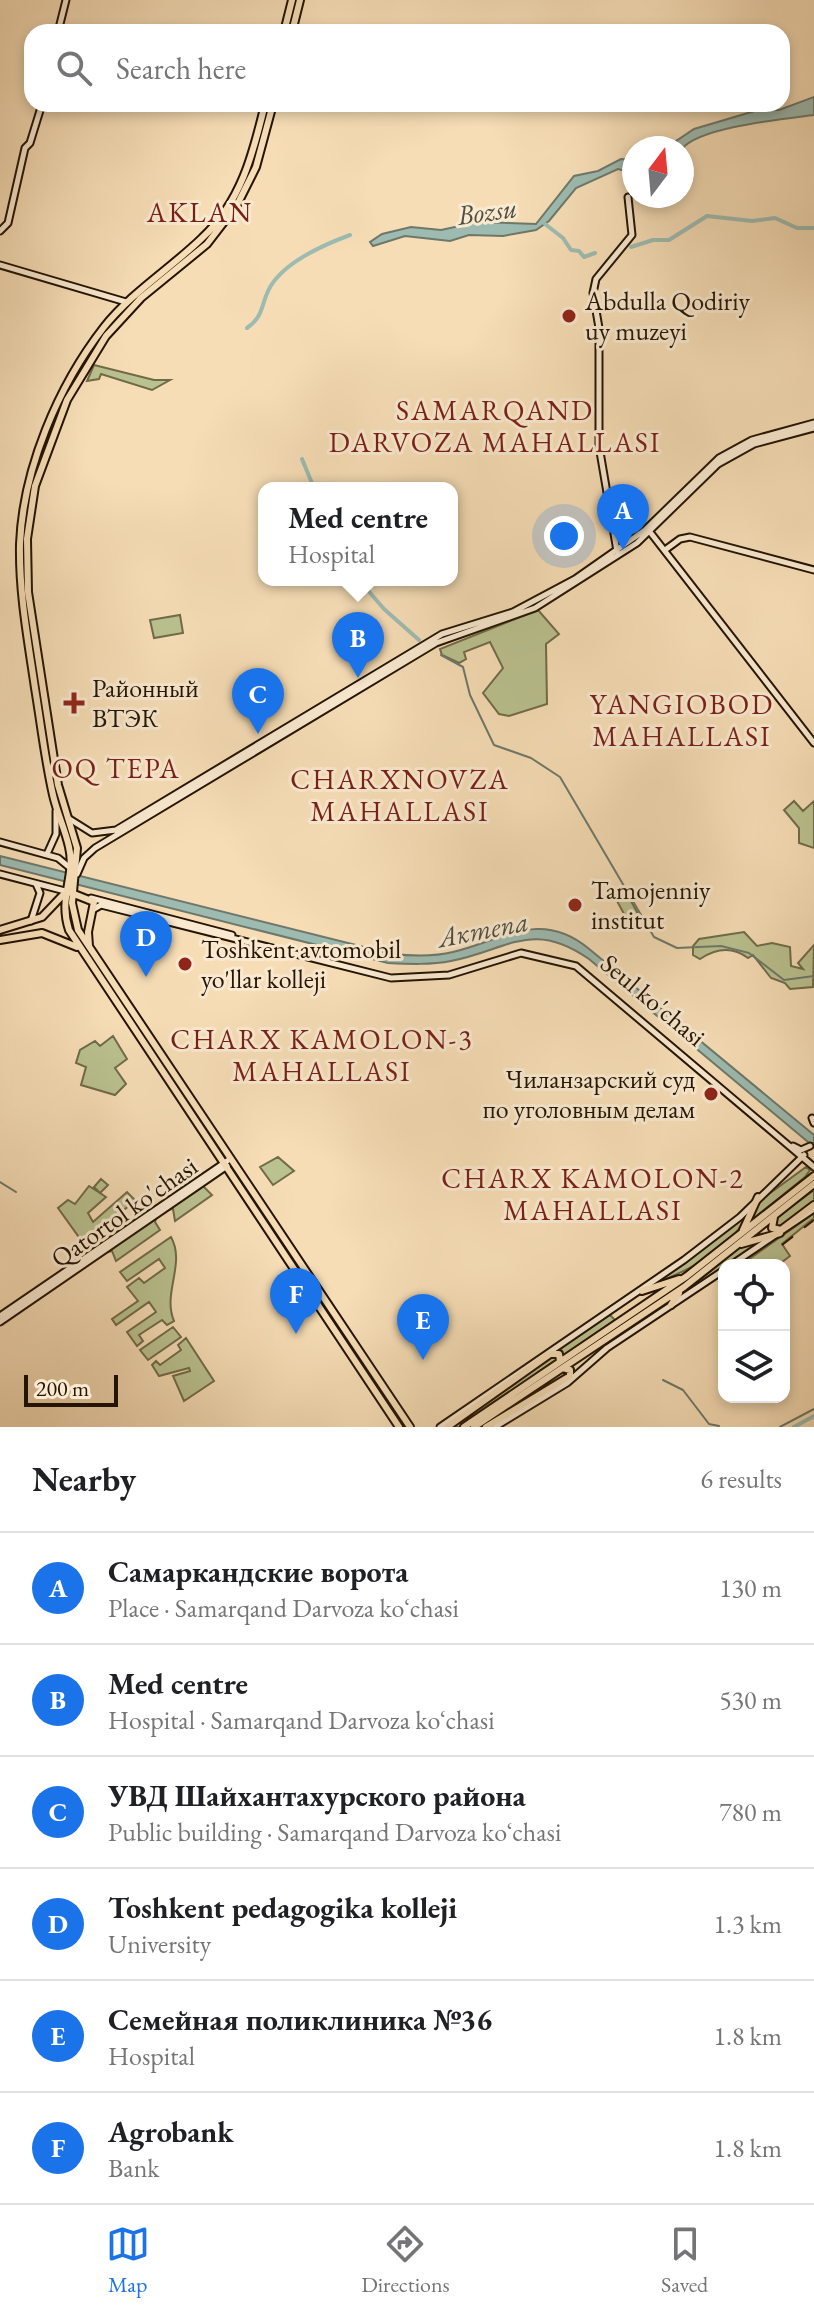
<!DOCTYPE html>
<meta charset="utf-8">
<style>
:root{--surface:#fff;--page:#f2f2f2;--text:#202124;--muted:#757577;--line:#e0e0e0;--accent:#1a73e8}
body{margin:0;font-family:"EB Garamond",serif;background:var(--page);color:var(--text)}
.controls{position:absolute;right:24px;bottom:24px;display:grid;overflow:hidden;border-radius:16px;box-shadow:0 4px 12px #0003}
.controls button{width:72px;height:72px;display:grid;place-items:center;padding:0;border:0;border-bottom:2px solid var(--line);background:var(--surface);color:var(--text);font:40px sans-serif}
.compass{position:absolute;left:622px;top:136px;width:72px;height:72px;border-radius:50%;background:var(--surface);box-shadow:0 4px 12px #0003;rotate:16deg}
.scale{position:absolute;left:24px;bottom:20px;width:94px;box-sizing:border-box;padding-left:8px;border:4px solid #241402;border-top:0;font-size:22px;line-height:28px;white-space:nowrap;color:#241402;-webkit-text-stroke:6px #f9e9d0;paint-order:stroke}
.you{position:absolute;left:564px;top:536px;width:28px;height:28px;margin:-20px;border:6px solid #fff;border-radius:50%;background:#1a73e8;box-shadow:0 0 0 12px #1a73e833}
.badge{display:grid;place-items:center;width:52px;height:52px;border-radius:50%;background:var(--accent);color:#fff;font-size:26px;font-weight:700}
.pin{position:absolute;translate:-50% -66px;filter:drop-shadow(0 2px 4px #0008)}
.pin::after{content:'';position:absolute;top:42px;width:28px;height:24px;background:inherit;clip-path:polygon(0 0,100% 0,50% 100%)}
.popup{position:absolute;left:258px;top:482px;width:200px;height:104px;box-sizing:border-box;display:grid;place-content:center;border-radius:16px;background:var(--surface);filter:drop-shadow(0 2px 6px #0005);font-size:26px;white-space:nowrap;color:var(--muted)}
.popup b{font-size:30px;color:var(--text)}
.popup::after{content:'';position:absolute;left:50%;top:100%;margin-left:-16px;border:16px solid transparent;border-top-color:var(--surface)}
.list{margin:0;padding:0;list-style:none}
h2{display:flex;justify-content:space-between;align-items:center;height:104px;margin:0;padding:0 32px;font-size:34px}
h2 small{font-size:26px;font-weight:400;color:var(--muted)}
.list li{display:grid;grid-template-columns:52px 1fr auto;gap:24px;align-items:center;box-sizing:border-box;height:112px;padding:0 32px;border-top:2px solid var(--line)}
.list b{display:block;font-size:30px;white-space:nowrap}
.list p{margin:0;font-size:26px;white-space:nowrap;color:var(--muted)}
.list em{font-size:26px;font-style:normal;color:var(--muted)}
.icon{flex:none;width:44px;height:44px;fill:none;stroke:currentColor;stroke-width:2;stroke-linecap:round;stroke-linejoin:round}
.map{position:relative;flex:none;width:814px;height:1427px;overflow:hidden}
.search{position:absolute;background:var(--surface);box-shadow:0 4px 12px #0003;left:24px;right:24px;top:24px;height:88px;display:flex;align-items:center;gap:20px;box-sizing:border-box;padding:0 28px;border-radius:24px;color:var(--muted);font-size:30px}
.sheet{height:776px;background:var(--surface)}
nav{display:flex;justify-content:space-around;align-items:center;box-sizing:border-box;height:112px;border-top:2px solid var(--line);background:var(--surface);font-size:22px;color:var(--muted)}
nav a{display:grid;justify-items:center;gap:4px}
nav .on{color:var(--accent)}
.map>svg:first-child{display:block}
</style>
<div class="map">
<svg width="814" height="1427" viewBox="0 0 814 1427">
<rect width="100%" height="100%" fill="#f6ddb6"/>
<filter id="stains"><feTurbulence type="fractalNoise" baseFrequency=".0025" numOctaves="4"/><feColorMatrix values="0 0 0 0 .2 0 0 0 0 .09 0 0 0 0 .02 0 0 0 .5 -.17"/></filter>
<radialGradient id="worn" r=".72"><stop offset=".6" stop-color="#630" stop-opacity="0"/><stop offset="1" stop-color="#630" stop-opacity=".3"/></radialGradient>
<!-- green -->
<path fill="#bac290" stroke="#6f6b49" stroke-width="2" d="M94,365L154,380H170L152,390L101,374L99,379L87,381Z
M538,610L559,634L546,644L547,704L509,716L499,714L483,693L503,668L490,642L464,652L466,659L459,663L442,655L440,649Z
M180,615L183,633L154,638L150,620Z
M794,801L803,811L814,801V848L799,843V828L784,810Z
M620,893L627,894L641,919L637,926L630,925L617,901Z
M744,932L757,946L772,943L790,947L791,966L803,969L798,963L814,945L813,987L790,989L785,983L771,978L753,955L748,958C732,946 715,949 700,959L693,955V946L699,939Z
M113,1036L127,1059L115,1068L126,1084L115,1095L81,1085L86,1067L76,1063L80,1050L95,1041L100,1046Z
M278,1157L294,1171L273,1185L260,1167Z
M806,1167L810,1170L805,1177L748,1223L758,1202Z
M101,1179L108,1185L100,1193L106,1197L88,1213L93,1222L127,1192L136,1201L81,1240L58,1208L68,1200L75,1204L89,1186L100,1193L94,1187Z
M203,1186L212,1195L175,1221L173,1209L167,1210Z
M814,1190V1203L785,1227L775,1228V1218Z
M814,1213V1218L782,1244L790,1256L778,1265H741Z
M748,1214C732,1248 688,1272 654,1283Z
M157,1216L155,1222L160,1230L116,1261L112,1251L104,1253Z
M171,1237C186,1264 162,1293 174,1321L167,1325L162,1320L139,1335L143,1341L137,1346L127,1332L156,1312L149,1302L116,1325L112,1319L138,1301L127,1287L139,1278L144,1283L165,1268L159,1259L127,1281L120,1272Z
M771,1237L684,1293L741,1246Z
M609,1314L615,1320L564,1355L555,1348Z
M173,1327L181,1337L148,1360L140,1350Z
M186,1338L214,1381L184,1401L173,1376L190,1371L189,1368L159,1376L152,1365L156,1361L160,1365L181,1350L178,1345Z
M556,1355L557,1359L459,1427H451Z"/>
<!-- water -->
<path fill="#9dbbb1" stroke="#6d786b" stroke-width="2" d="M814,97V115C784,119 699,127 682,149L656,148L673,143L694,129L758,110H779Z
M621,159L634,160V173L618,169L576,188L549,221L536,230L503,236L469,235L450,241L405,236L373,246L370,242L382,234L411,227L441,230L478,222L536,224L574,176L598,171Z
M0,856L392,954C412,956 433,957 453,952C503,940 540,909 588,948L814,1135V1147L589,959C532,919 508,950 451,961C431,965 409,964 388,963L0,865Z"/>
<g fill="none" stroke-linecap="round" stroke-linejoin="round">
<!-- stream -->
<path stroke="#6d786b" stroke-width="2" d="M441,655L463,667L470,695L494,745L531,758L560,777L654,937L677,948L721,946L749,953L784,980L814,976
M0,1182L16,1192
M663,1380L683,1390L709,1424L719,1426
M780,1427L814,1409"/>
<!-- canal -->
<path stroke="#9dbbb1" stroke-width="4" d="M545,224L563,238L571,250L579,251L584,257L595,253
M631,247L653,240H669L707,216L752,221L775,218L797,228H814
M247,328C263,317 261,306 268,291C281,263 323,245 350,235
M302,459L314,488
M359,580L384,609L419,640
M794,1427L814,1416"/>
<defs>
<path id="secondary" d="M58,32L66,0
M0,231L8,223L25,148L30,143L42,104
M0,265L126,302
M650,532L814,743
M665,550L680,539L690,537L814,570
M617,551L599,446V328L593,293L596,279L632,235L628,197
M68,818L92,833L116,830L442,634L513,612L575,579L645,530L719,458L752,440L814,423
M0,842L58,858L69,867
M47,854L56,834V811
M0,874L65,891
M77,874L84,858L95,848L436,643L535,608L637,543L718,464L754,444L814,428
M91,898L232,935
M94,909L101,905L391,978L449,975L521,953L576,966L814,1167
M31,921L40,893L36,884
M812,1118L814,1123
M793,1146L801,1150L810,1146
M731,1265L814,1209
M0,1316L230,1159
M0,1322L227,1166
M440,1427L684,1260L740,1217L804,1155
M495,1427L567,1383L607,1348L724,1270"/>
<path id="primary" d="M284,32L292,0
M292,32L300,0
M265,104C253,154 241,202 202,238C170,269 132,292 104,327C58,386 23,469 20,544C19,593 28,640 35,688C41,724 45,760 53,795C57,813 65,829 69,847C76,877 58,896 69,930L399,1427
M273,104L256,167L237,205L207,244L141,298L106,336L67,400L35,486L27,539L28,592L58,785L77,848L72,903L78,930L410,1427
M69,892L94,902L88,932L89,946
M0,930L42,917L63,895
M0,940L42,933L77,947
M774,1217L772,1228L781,1230L814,1205
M743,1230L758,1197
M741,1244L780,1233
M642,1291L679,1279
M671,1305L679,1293
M447,1427L550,1354H559L560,1361
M464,1427L687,1276L814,1176
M474,1427L684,1287L814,1184
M486,1427L570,1376V1370L563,1368"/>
</defs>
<!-- secondary casing -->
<use href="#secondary" stroke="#241402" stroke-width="9"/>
<!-- primary casing -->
<use href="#primary" stroke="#241402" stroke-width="10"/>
<!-- secondary -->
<use href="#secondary" stroke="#f9e9d0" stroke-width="5"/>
<!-- primary -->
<use href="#primary" stroke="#f6ddb6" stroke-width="6"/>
<!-- rail -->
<path stroke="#241402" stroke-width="2" stroke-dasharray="14 14" stroke-linecap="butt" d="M782,1245L814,1220"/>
</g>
<!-- markers -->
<g fill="#8f2418" stroke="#f9e9d0" stroke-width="3">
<circle cx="569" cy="316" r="8"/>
<path d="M70 691h8v8h8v8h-8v8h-8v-8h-8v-8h8z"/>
<circle cx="575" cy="905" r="8"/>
<circle cx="185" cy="964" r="8"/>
<circle cx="711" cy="1094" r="8"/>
</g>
<g text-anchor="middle" stroke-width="6" stroke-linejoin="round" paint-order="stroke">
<!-- poi labels -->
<g font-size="26" fill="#241402" stroke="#f9e9d0" text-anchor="start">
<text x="585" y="310">Abdulla Qodiriy<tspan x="585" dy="30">uy muzeyi</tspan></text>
<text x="92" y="697">Районный<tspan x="92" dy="30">ВТЭК</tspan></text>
<text x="591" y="899">Tamojenniy<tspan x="591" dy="30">institut</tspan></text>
<text x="201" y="958">Toshkent avtomobil<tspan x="201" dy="30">yo'llar kolleji</tspan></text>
<text x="695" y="1088" text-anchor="end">Чиланзарский суд<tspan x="695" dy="30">по уголовным делам</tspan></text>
</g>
<!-- street labels -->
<g font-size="26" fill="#241402" stroke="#f9e9d0">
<text transform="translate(653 1000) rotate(40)" y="9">Seul ko'chasi</text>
<text transform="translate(124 1212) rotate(-35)" y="9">Qatortol ko'chasi</text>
</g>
<!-- water labels -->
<g font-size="28" font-style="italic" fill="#4e4e3f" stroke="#f9e9d0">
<text transform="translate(487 211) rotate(-8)" y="10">Bozsu</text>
<text transform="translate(483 929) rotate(-11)" y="10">Актепа</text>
</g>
<!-- neighbourhood labels -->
<g font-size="28" letter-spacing="2" fill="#7a1f14" stroke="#f9e9d0">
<text x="200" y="222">AKLAN</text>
<text x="495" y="420">SAMARQAND<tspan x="495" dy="32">DARVOZA MAHALLASI</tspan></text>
<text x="682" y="714">YANGIOBOD<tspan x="682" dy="32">MAHALLASI</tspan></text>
<text x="116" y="778">OQ TEPA</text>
<text x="400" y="789">CHARXNOVZA<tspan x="400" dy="32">MAHALLASI</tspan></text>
<text x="322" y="1049">CHARX KAMOLON-3<tspan x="322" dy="32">MAHALLASI</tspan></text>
<text x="593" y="1188">CHARX KAMOLON-2<tspan x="593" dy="32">MAHALLASI</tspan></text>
</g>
</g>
<rect width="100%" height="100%" filter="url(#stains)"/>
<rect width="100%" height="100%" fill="url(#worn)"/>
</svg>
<div class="controls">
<button><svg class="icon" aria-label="locate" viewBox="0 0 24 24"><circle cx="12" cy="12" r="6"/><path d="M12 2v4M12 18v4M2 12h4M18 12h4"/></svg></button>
<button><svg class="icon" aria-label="layers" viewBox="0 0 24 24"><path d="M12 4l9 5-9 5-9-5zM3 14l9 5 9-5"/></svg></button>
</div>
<svg class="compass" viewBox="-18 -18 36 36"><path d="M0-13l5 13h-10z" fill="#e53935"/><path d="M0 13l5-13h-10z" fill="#757577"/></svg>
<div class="scale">200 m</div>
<div class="you"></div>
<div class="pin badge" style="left:623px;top:550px">A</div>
<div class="pin badge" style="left:358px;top:678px">B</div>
<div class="popup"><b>Med centre</b>Hospital</div>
<div class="pin badge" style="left:258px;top:734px">C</div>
<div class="pin badge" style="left:146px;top:977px">D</div>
<div class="pin badge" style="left:423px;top:1360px">E</div>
<div class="pin badge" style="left:296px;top:1334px">F</div>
<div class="search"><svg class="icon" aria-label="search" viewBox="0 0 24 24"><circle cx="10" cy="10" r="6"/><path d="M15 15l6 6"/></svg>Search here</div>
</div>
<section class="sheet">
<h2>Nearby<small>6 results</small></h2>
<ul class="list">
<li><span class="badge">A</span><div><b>Самаркандские ворота</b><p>Place · Samarqand Darvoza koʻchasi</p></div><em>130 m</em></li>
<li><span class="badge">B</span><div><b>Med centre</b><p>Hospital · Samarqand Darvoza koʻchasi</p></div><em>530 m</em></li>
<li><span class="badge">C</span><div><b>УВД Шайхантахурского района</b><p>Public building · Samarqand Darvoza koʻchasi</p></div><em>780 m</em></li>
<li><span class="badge">D</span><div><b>Toshkent pedagogika kolleji</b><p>University</p></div><em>1.3 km</em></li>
<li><span class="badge">E</span><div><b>Семейная поликлиника №36</b><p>Hospital</p></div><em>1.8 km</em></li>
<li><span class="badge">F</span><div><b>Agrobank</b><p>Bank</p></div><em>1.8 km</em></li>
</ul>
</section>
<nav>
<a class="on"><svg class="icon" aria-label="map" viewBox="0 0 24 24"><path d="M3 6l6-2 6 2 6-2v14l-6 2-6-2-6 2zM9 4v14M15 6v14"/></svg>Map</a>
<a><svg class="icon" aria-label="directions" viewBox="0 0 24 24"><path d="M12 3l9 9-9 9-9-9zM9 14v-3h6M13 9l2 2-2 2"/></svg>Directions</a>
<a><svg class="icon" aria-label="saved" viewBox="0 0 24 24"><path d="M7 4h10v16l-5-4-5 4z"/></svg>Saved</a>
</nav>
